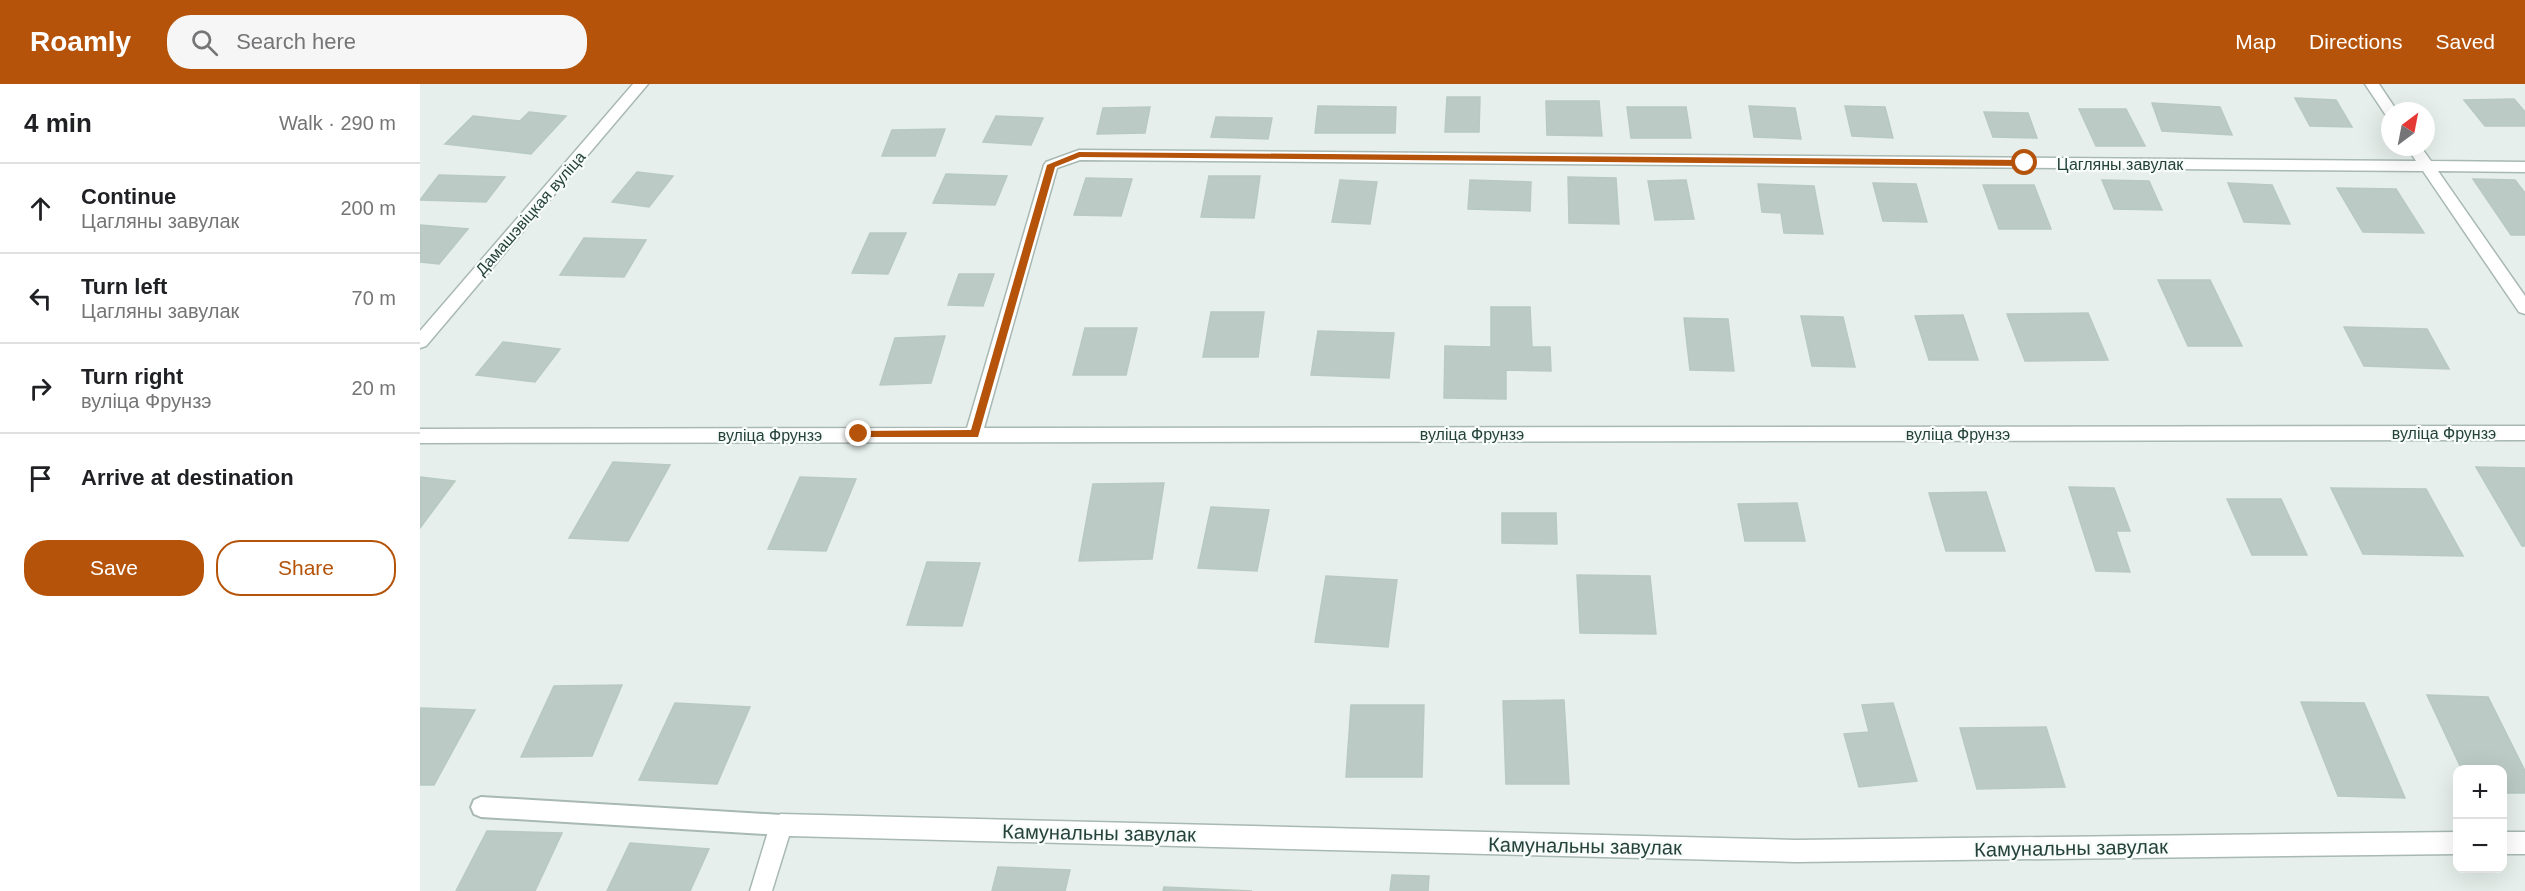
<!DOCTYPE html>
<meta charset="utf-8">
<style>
:root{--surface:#fff;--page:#f6f6f6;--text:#202124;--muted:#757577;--line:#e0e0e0;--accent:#b45309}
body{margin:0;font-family:Arial,sans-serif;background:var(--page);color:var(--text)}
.controls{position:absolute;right:18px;bottom:18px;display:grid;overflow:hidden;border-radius:12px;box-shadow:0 6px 24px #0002}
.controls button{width:54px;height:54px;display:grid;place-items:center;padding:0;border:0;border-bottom:2px solid var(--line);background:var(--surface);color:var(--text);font:30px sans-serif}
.compass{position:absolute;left:1961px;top:18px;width:54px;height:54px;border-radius:50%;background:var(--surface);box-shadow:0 6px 24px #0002;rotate:32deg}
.stop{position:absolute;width:18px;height:18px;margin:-14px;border:4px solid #b45309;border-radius:50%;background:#fff}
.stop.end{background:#b45309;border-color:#fff;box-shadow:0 2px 6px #0008}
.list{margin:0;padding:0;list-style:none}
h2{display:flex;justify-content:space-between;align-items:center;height:78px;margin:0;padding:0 24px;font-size:26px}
h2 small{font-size:20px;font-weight:400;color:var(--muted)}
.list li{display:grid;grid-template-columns:39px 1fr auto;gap:18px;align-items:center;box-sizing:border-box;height:90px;padding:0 24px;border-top:2px solid var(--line)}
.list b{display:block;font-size:22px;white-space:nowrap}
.list p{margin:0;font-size:20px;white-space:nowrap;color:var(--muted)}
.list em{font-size:20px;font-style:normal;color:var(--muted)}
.actions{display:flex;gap:12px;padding:18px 24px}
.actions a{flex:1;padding:14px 0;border:2px solid var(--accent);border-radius:24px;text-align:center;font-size:21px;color:var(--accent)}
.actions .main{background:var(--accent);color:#fff}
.icon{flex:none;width:33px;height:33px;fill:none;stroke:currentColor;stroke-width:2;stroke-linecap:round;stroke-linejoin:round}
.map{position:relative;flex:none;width:2105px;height:807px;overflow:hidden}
header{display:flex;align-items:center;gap:36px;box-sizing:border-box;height:84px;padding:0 30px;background:var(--accent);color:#fff}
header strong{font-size:28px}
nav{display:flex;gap:33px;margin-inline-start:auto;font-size:21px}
.search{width:420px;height:54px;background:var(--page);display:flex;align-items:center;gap:15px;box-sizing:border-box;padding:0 21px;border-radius:24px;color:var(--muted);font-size:22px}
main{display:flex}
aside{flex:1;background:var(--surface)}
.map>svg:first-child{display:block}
</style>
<header>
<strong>Roamly</strong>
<div class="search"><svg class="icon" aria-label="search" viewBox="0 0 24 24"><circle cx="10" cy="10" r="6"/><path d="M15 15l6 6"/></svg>Search here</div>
<nav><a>Map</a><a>Directions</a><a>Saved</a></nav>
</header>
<main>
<aside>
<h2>4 min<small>Walk · 290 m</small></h2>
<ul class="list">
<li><svg class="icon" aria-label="ahead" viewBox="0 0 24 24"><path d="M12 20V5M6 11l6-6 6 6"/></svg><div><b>Continue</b><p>Цагляны завулак</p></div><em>200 m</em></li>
<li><svg class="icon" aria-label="left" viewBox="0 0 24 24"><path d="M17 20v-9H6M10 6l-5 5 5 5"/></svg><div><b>Turn left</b><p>Цагляны завулак</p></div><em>70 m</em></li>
<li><svg class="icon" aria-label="right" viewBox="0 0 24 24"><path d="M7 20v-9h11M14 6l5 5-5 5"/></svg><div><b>Turn right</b><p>вуліца Фрунзэ</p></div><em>20 m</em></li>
<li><svg class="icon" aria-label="arrive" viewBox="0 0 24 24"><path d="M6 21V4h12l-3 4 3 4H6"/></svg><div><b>Arrive at destination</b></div></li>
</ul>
<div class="actions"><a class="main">Save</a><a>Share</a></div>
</aside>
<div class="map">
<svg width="2105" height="807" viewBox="0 0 2105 807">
<rect width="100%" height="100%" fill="#e6efeb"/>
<!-- building -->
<path fill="#bbcac4" stroke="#b8c9c2" stroke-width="1.5" d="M1027,13H1060L1059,48H1025Z
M1875,14L1916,16L1932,43L1890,42Z
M2094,15L2105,28V42H2065L2044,16Z
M1126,17H1179L1182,52L1127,51Z
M1732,19L1800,23L1812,51L1742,47Z
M898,22L976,23L975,49H895Z
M1329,22L1375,24L1381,55L1334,53Z
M1425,22L1465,23L1473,54L1432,52Z
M730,23L725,49L677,50L683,24Z
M1207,23H1266L1271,54H1211Z
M1659,25H1706L1725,62H1676Z
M109,28L146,32L111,70L25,60L53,32L100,37Z
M1564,28L1608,29L1617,54L1573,53Z
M576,32L623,34L611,61L563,58Z
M796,33L852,34L848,55L791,53Z
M525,45L515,72H462L472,46Z
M217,88L253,92L229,123L192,118Z
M526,90L587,92L575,121L513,119Z
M19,91L85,93L66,118L0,116Z
M789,92H840L834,134L781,133Z
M1148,93L1196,94L1199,140L1149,139Z
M666,94L712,95L701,132L654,131Z
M2053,95L2095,96L2105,109V151H2091Z
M920,96L957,98L950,140L912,138Z
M1050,96L1111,98L1110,127L1048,125Z
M1266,96L1274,135L1235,136L1228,97Z
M1682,96L1729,97L1742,126L1694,125Z
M1453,99L1496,100L1507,138L1463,137Z
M1808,99L1852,101L1870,140L1824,138Z
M1338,100L1394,102L1403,150L1364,149L1361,129L1342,128Z
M1563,101H1614L1631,145H1579Z
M1917,104L1976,105L2004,149L1943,148Z
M0,141L48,145L19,180L0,178Z
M450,149H486L468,190L432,189Z
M164,154L226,156L204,193L140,191Z
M539,190H574L563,222L528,221Z
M1738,196H1790L1822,262H1768Z
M1071,223H1110L1112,263H1130L1131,287L1086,286V315L1024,314L1025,262L1071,263Z
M791,228H844L838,273H783Z
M1668,229L1688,276L1605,277L1587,230Z
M1543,231L1558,276H1509L1495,232Z
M1381,232L1423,233L1435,283L1392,282Z
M1264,234L1308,235L1314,287L1270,286Z
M1924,243L2007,245L2029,285L1944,282Z
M665,244H717L706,291H653Z
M898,247L974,249L969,294L891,291Z
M525,252L511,299L460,301L475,254Z
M83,258L140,265L115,298L56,291Z
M193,378L250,381L208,457L149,454Z
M2056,383L2105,384V462H2102Z
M0,393L35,397L0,444Z
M380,393L436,395L406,467L348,465Z
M744,399L732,475L659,477L673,400Z
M1649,403L1694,404L1710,447H1696L1710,488L1676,487Z
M1911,404L2006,405L2043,472L1943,470Z
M1566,408L1585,467H1526L1509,409Z
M1807,415H1861L1887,471H1832Z
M1377,419L1385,457H1325L1318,420Z
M791,423L849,426L837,487L778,484Z
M1082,429H1136L1137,460L1082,459Z
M507,478L560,479L542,542L487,541Z
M1157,491L1230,492L1236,550L1160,549Z
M906,492L977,496L968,563L895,558Z
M202,601L172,672L101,673L134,602Z
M2007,611L2068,613L2105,687V709H2082V686H2042Z
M1144,616L1149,700H1086L1083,617Z
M1881,618L1944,619L1985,714L1918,712Z
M255,619L330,623L297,700L219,696Z
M1473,619L1497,697L1439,703L1424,650L1449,648L1442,621Z
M931,621H1004L1002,693H926Z
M0,624L55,626L14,701H0Z
M1626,643L1645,703L1557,705L1540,644Z
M67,747L142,749L115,807H36Z
M210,759L289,765L270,807H187Z
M578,783L650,786L645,807H572Z
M972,791L1009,792L1008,807H970Z
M744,803L832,807H743Z"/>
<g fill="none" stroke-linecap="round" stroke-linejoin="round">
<defs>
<path id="lane" d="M61,713L361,731L368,734L371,741L368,748L361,751L61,733L54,730L51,723L54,716Z"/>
<path id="street" d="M213,0H228L6,262L0,264V247Z
M1945,0H1959L1977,27H1970V32L1965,30Z
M1987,63H2001L2011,77L2105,78V88L2018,87L2105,212V230L2099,228L2003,87L660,76L637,84L564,344L2105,342V356L0,359V345L547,344L624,81L626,78L659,66L1996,77Z
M361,730L1376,756L2038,748V770L1376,778L369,752L352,807H330L350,741L353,733Z
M2082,748H2105V770H2082Z"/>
</defs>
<!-- lane casing -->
<use href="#lane" stroke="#a8b8b2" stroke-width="4"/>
<!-- street casing -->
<use href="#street" stroke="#a8b8b2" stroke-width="3"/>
<!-- lane -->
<use href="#lane" fill="#fff" fill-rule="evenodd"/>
<!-- street -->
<use href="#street" fill="#fff" fill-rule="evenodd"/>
</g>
<!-- route -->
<path fill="#b45309" d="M659,68L1605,76L1608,79L1605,82L660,73L635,83L558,353H436L434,350L439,347L551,346L627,81Z"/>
<g text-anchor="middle" stroke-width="4.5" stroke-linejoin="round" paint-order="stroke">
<!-- street labels -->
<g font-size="16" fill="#24423a" stroke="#f7fbf9">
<text x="1700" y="86">Цагляны завулак</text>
<text transform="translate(110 129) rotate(-49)" y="6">Дамашэвіцкая вуліца</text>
<text x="2024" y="355">вуліца Фрунзэ</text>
<text x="1052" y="356">вуліца Фрунзэ</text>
<text x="1538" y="356">вуліца Фрунзэ</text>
<text x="350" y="357">вуліца Фрунзэ</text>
</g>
<!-- near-street labels -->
<g font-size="20" fill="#24423a" stroke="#f7fbf9">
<text transform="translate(679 749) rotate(1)" y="7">Камунальны завулак</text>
<text transform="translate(1165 762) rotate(1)" y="7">Камунальны завулак</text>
<text transform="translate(1651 764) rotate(-1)" y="7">Камунальны завулак</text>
</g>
</g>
</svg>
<div class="controls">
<button>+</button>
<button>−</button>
</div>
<svg class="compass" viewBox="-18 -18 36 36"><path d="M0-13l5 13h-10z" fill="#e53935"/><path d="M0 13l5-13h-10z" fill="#757577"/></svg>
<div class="stop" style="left:1605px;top:79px"></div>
<div class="stop end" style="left:439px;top:350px"></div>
</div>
</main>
